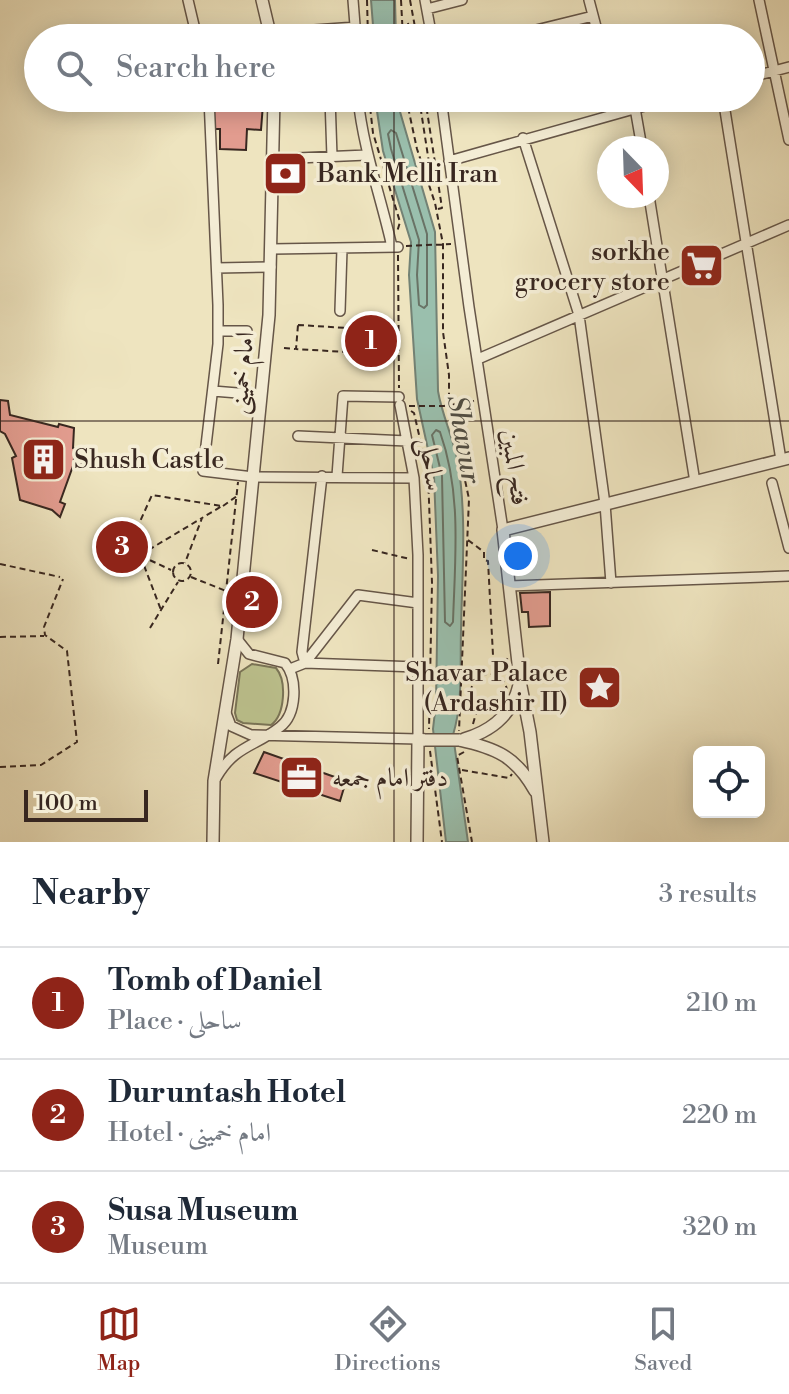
<!DOCTYPE html>
<meta charset="utf-8">
<style>
:root{--surface:#fff;--page:#f6f6f7;--text:#1f2937;--muted:#747a83;--line:#e0e1e3;--accent:#8f2418}
body{margin:0;font-family:"Libre Bodoni",Amiri,serif;background:var(--page);color:var(--text)}
.controls{position:absolute;right:24px;bottom:24px;display:grid;overflow:hidden;border-radius:12px;box-shadow:0 4px 20px #0003}
.controls button{width:72px;height:72px;display:grid;place-items:center;padding:0;border:0;border-bottom:2px solid var(--line);background:var(--surface);color:var(--text);font:40px sans-serif}
.compass{position:absolute;left:597px;top:136px;width:72px;height:72px;border-radius:50%;background:var(--surface);box-shadow:0 4px 20px #0003;rotate:157deg}
.scale{position:absolute;left:24px;bottom:20px;width:124px;box-sizing:border-box;padding-left:8px;border:4px solid #382720;border-top:0;font-size:22px;line-height:28px;white-space:nowrap;color:#382720;-webkit-text-stroke:6px #f4edd5;paint-order:stroke}
.you{position:absolute;left:518px;top:556px;width:28px;height:28px;margin:-20px;border:6px solid #fff;border-radius:50%;background:#1a73e8;box-shadow:0 0 0 12px #1a73e833}
.badge{display:grid;place-items:center;width:52px;height:52px;border-radius:50%;background:var(--accent);color:#fff;font-size:26px;font-weight:700}
.pin{position:absolute;translate:-50% -50%;border:4px solid #fff;box-shadow:0 2px 8px #0006}
.list{margin:0;padding:0;list-style:none}
h2{display:flex;justify-content:space-between;align-items:center;height:104px;margin:0;padding:0 32px;font-size:34px}
h2 small{font-size:26px;font-weight:400;color:var(--muted)}
.list li{display:grid;grid-template-columns:52px 1fr auto;gap:24px;align-items:center;box-sizing:border-box;height:112px;padding:0 32px;border-top:2px solid var(--line)}
.list b{display:block;font-size:30px;white-space:nowrap}
.list p{margin:0;font-size:26px;white-space:nowrap;color:var(--muted)}
.list em{font-size:26px;font-style:normal;color:var(--muted)}
.icon{flex:none;width:44px;height:44px;fill:none;stroke:currentColor;stroke-width:2;stroke-linecap:round;stroke-linejoin:round}
.map{position:relative;flex:none;width:789px;height:842px;overflow:hidden}
.search{position:absolute;background:var(--surface);box-shadow:0 4px 20px #0003;left:24px;right:24px;top:24px;height:88px;display:flex;align-items:center;gap:20px;box-sizing:border-box;padding:0 28px;border-radius:44px;color:var(--muted);font-size:30px}
.sheet{height:440px;background:var(--surface)}
nav{display:flex;justify-content:space-around;align-items:center;box-sizing:border-box;height:112px;border-top:2px solid var(--line);background:var(--surface);font-size:22px;color:var(--muted)}
nav a{display:grid;justify-items:center;gap:4px}
nav .on{color:var(--accent)}
.map>svg:first-child{display:block}
</style>
<div class="map">
<svg width="789" height="842" viewBox="0 0 789 842">
<rect width="100%" height="100%" fill="#eee4bf"/>
<filter id="stains"><feTurbulence type="fractalNoise" baseFrequency=".0025" numOctaves="4"/><feColorMatrix values="0 0 0 0 .2 0 0 0 0 .09 0 0 0 0 .02 0 0 0 .5 -.17"/></filter>
<radialGradient id="worn" r=".72"><stop offset=".6" stop-color="#630" stop-opacity="0"/><stop offset="1" stop-color="#630" stop-opacity=".3"/></radialGradient>
<!-- green -->
<path fill="#bdc38f" stroke="#7a7558" stroke-width="2" d="M252,664L276,668C287,681 285,715 271,725L243,723L237,720L235,713L240,672Z"/>
<!-- water -->
<path fill="#9abfad" stroke="#738275" stroke-width="2" d="M371,0H395L396,38H374Z
M375,98H396L435,232L438,391C442,416 454,439 458,463C467,518 462,575 461,630C460,665 463,702 453,735L468,842H446L433,729L436,703L438,576L434,477L417,399L409,275L411,242L383,151Z"/>
<g fill="none" stroke-linecap="round" stroke-linejoin="round">
<!-- shore -->
<path stroke="#697366" stroke-width="2" d="M391,130L396,133L427,234V305L424,308L419,305L417,275L419,240L391,149L388,134Z
M436,430L440,432C462,494 455,558 453,622L450,626L445,622L442,476L432,435Z"/>
</g>
<!-- building -->
<path fill="#e29c8f" stroke="#382720" stroke-width="2" d="M263,104L261,130L247,129L246,150L220,149V129H214L213,106Z
M360,323L376,324V329L384,330L382,354L369,353V359L358,358Z
M0,400L8,401L10,415L58,427L59,424L74,428L73,448L78,450L74,459L82,463L79,468L73,466L60,502L65,504L60,517L52,510L20,500L12,458L16,456L5,434L0,431Z
M117,521L138,531L137,535L143,537L130,557L132,563L129,571L122,569L120,572L100,563Z
M550,592V626L529,627L528,612H522L520,593Z
M264,752L346,781L340,801L254,773Z"/>
<g fill="none" stroke-linecap="round" stroke-linejoin="round">
<defs>
<path id="minor" d="M188,0L197,38
M353,0L356,38
M425,0L432,38
M589,0L599,38
M759,0L789,140
M427,9L462,0
M203,38L356,27
M504,38L593,16
M751,77L789,67
M209,98L218,305V344L203,471L253,477L414,478
M330,98L332,157
M358,98C363,149 381,197 392,247
M441,98L469,307L503,530
M614,98L617,113
M723,98L781,460
M635,108L642,148
M523,138L579,315L605,504L611,583
M274,159L367,155
M449,161L673,98
M649,196L695,482
M272,249L398,247
M217,268L271,267
M340,311L342,249
M218,331H247
M478,359L789,225
M213,391L261,395
M298,436L407,441
M337,476L343,396L399,397
M772,483L789,548
M509,586L789,576
M305,663L302,652L322,476
M305,663L358,595L418,603
M290,669L305,663L417,667
M226,713L231,726L251,735L418,739V555L414,478L400,405
M216,778C235,745 255,747 280,727C297,714 298,679 285,663L249,654L237,639"/>
<path id="tertiary" d="M262,0L271,38
M464,739C492,731 512,715 519,685
M459,740C495,748 516,756 535,791
M213,842L214,781L237,639L269,315L274,98
M417,842L418,739L425,740
M543,842L530,732L520,681L503,530L789,458"/>
</defs>
<!-- minor casing -->
<use href="#minor" stroke="#665648" stroke-width="12"/>
<!-- tertiary casing -->
<use href="#tertiary" stroke="#665648" stroke-width="14"/>
<!-- path -->
<path stroke="#382720" stroke-width="2" stroke-dasharray="6 4" stroke-linecap="butt" d="M367,0L368,38
M401,0L403,38
M410,0L417,38
M408,23L410,38
M369,98L373,133L400,222L397,232
M406,98L417,149L435,203L443,244V332L449,375V405L469,499L459,731
M419,98L430,169
M425,98L442,208L438,209
M426,171L442,164
M406,246L451,244
M398,255L399,388
M298,325L347,328L345,352L296,349Z
M348,332L360,333
M284,348L295,349
M347,349H359
M409,406H444L474,401
M411,411L414,413L428,474L432,583L429,729
M223,506L237,496
M468,540L484,552V560L488,561L494,674L508,658
M372,550L410,559
M132,552L140,555L161,610
M137,554L145,536L137,528L152,495L222,506L202,518
M140,555L202,518L185,563
M141,556L171,570
M173 572a9 9 0 1 1 18 0a9 9 0 1 1-18 0Z
M0,564L60,577
M191,577L226,591
M150,628L178,582
M0,637L44,636
M218,664L238,482
M471 692a18 18 0 1 1 36 0a18 18 0 1 1-36 0Z
M473,724L478,706
M430,751L442,842
M464,752L457,756L472,842
M0,767L41,765L77,742L67,651L45,635L44,627L63,579
M462,770L509,778L512,774"/>
<!-- minor -->
<use href="#minor" stroke="#f4edd5" stroke-width="9"/>
<!-- tertiary -->
<use href="#tertiary" stroke="#f4edd5" stroke-width="11"/>
<defs>
<path id="tertiary-bridge" d="M425,740H459"/>
</defs>
<!-- tertiary-bridge casing -->
<use href="#tertiary-bridge" stroke="#665648" stroke-width="14" stroke-linecap="butt"/>
<!-- tertiary-bridge -->
<use href="#tertiary-bridge" stroke="#f4edd5" stroke-width="11"/>
</g>
<!-- grid -->
<path fill="none" stroke="#382720" stroke-width="2" stroke-opacity="0.55" d="M394,0V38M394,98V842M0,421H789"/>
<!-- icons -->
<defs>
<symbol id="bank-square" viewBox="-11 -11 22 22"><rect x="-9" y="-9" width="18" height="18" rx="4" fill="#8f2418" stroke="#f4edd5"/><path d="M-6-4H6V4H-6ZM0-2.3a2.3 2.3 0 1 0 0 4.6a2.3 2.3 0 1 0 0-4.6Z" fill="#fff"/></symbol>
<symbol id="supermarket-square" viewBox="-11 -11 22 22"><rect x="-9" y="-9" width="18" height="18" rx="4" fill="#8f2418" stroke="#f4edd5"/><path d="M-6-5.5h2.5l.6 2H6L4.5 2H-2.5L-4.4-4H-6ZM-1.5 3.2a1.3 1.3 0 1 0 .1 0ZM3 3.2a1.3 1.3 0 1 0 .1 0Z" fill="#fff"/></symbol>
<symbol id="building-square" viewBox="-11 -11 22 22"><rect x="-9" y="-9" width="18" height="18" rx="4" fill="#8f2418" stroke="#f4edd5"/><path d="M-4-6H4V6H1V3H-1V6H-4ZM-2.5-4.3h1.7v1.8h-1.7ZM.8-4.3h1.7v1.8H.8ZM-2.5-1h1.7V.8h-1.7ZM.8-1h1.7V.8H.8Z" fill="#fff"/></symbol>
<symbol id="sight-square" viewBox="-11 -11 22 22"><rect x="-9" y="-9" width="18" height="18" rx="4" fill="#8f2418" stroke="#f4edd5"/><path d="M0-6L1.8-2.2L6-1.7L2.9 1.2L3.7 5.4L0 3.3L-3.7 5.4L-2.9 1.2L-6-1.7L-1.8-2.2Z" fill="#fff"/></symbol>
<symbol id="office-square" viewBox="-11 -11 22 22"><rect x="-9" y="-9" width="18" height="18" rx="4" fill="#8f2418" stroke="#f4edd5"/><path d="M-6-3h4V-5.5h4V-3h4V5H-6ZM-1-4.5V-3h2v-1.5ZM-6 0V1H6V0Z" fill="#fff"/></symbol>
</defs>
<g fill-rule="evenodd">
<use href="#bank-square" x="260" y="148" width="51" height="51"/>
<use href="#supermarket-square" x="676" y="240" width="51" height="51"/>
<use href="#building-square" x="18" y="434" width="51" height="51"/>
<use href="#sight-square" x="574" y="662" width="51" height="51"/>
<use href="#office-square" x="276" y="752" width="51" height="51"/>
</g>
<g text-anchor="middle" stroke-width="7" stroke-linejoin="round" paint-order="stroke">
<!-- poi labels -->
<g font-size="26" fill="#382720" stroke="#f4edd5" text-anchor="start">
<text x="317" y="182">Bank Melli Iran</text>
<text x="670" y="260" text-anchor="end">sorkhe<tspan x="670" dy="30">grocery store</tspan></text>
<text x="74" y="468">Shush Castle</text>
<text x="568" y="681" text-anchor="end">Shavar Palace<tspan x="568" dy="30">(Ardashir II)</tspan></text>
<text x="332" y="786">دفتر امام جمعه</text>
</g>
<!-- street labels -->
<g font-size="26" fill="#382720" stroke="#f4edd5">
<text transform="translate(241 373) rotate(-85)" y="9">امام خمینی</text>
<text transform="translate(432 464) rotate(82)" y="9">ساحلی</text>
<text transform="translate(516 467) rotate(82)" y="9">فتح المبین</text>
</g>
<!-- water labels -->
<g font-size="28" font-style="italic" fill="#504d43" stroke="#f4edd5">
<text transform="translate(465 439) rotate(80)" y="10">Shavur</text>
</g>
</g>
<rect width="100%" height="100%" filter="url(#stains)"/>
<rect width="100%" height="100%" fill="url(#worn)"/>
</svg>
<div class="controls">
<button><svg class="icon" aria-label="locate" viewBox="0 0 24 24"><circle cx="12" cy="12" r="6"/><path d="M12 2v4M12 18v4M2 12h4M18 12h4"/></svg></button>
</div>
<svg class="compass" viewBox="-18 -18 36 36"><path d="M0-13l5 13h-10z" fill="#e53935"/><path d="M0 13l5-13h-10z" fill="#747a83"/></svg>
<div class="scale">100 m</div>
<div class="you"></div>
<div class="pin badge" style="left:371px;top:341px">1</div>
<div class="pin badge" style="left:252px;top:602px">2</div>
<div class="pin badge" style="left:122px;top:547px">3</div>
<div class="search"><svg class="icon" aria-label="search" viewBox="0 0 24 24"><circle cx="10" cy="10" r="6"/><path d="M15 15l6 6"/></svg>Search here</div>
</div>
<section class="sheet">
<h2>Nearby<small>3 results</small></h2>
<ul class="list">
<li><span class="badge">1</span><div><b>Tomb of Daniel</b><p>Place · ساحلی</p></div><em>210 m</em></li>
<li><span class="badge">2</span><div><b>Duruntash Hotel</b><p>Hotel · امام خمینی</p></div><em>220 m</em></li>
<li><span class="badge">3</span><div><b>Susa Museum</b><p>Museum</p></div><em>320 m</em></li>
</ul>
</section>
<nav>
<a class="on"><svg class="icon" aria-label="map" viewBox="0 0 24 24"><path d="M3 6l6-2 6 2 6-2v14l-6 2-6-2-6 2zM9 4v14M15 6v14"/></svg>Map</a>
<a><svg class="icon" aria-label="directions" viewBox="0 0 24 24"><path d="M12 3l9 9-9 9-9-9zM9 14v-3h6M13 9l2 2-2 2"/></svg>Directions</a>
<a><svg class="icon" aria-label="saved" viewBox="0 0 24 24"><path d="M7 4h10v16l-5-4-5 4z"/></svg>Saved</a>
</nav>
